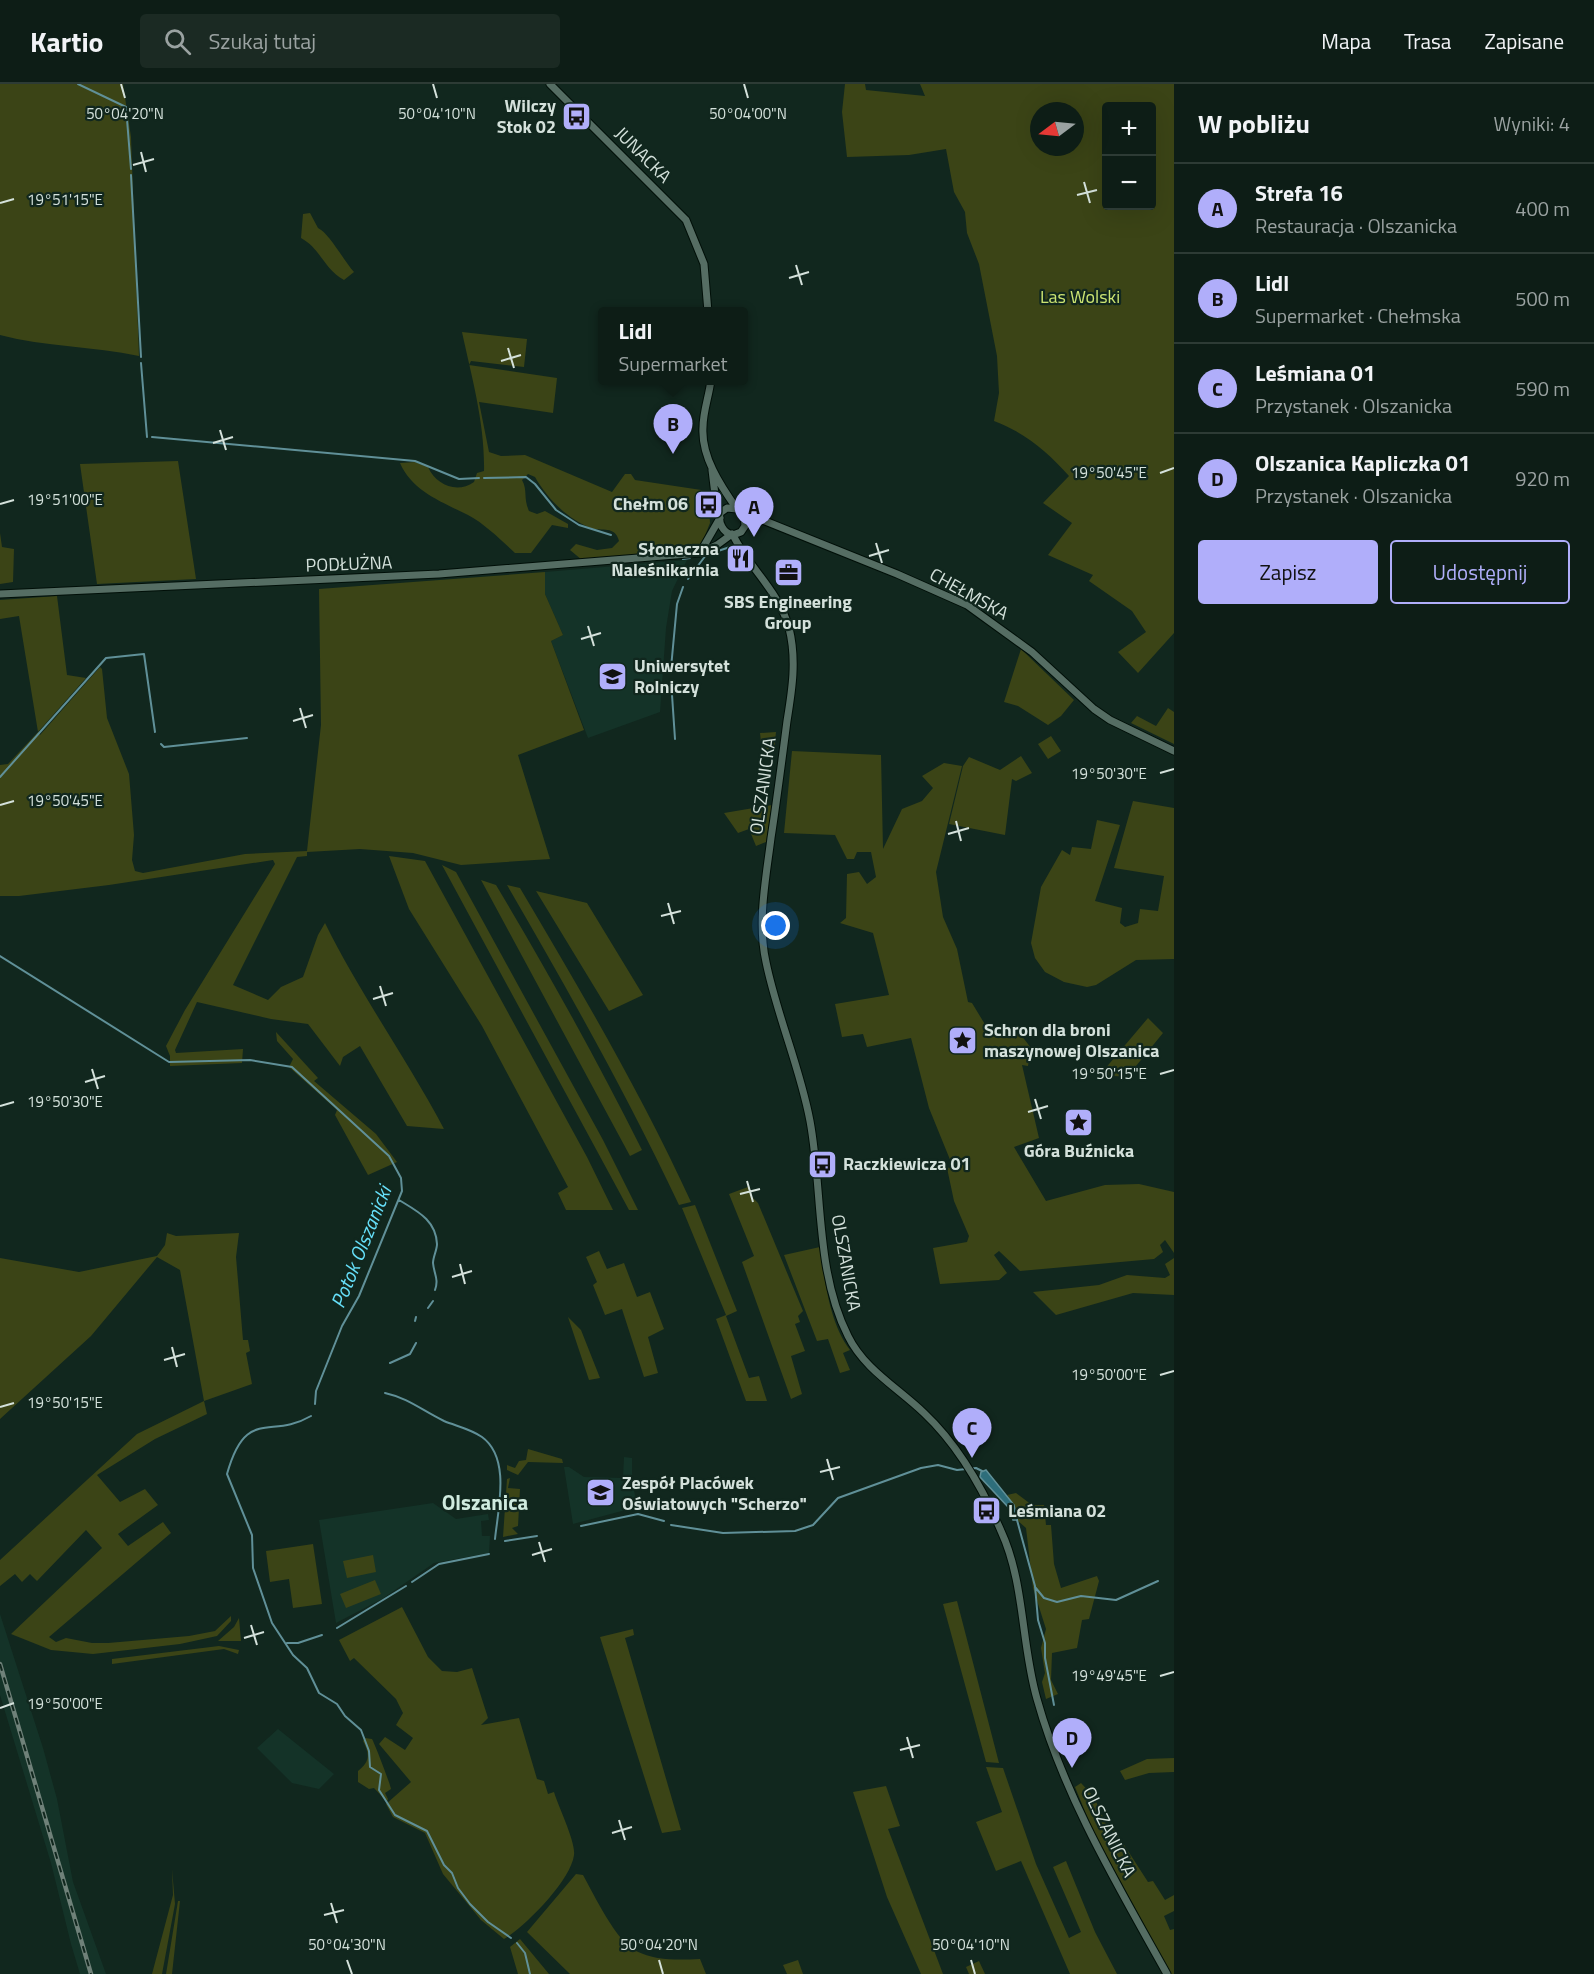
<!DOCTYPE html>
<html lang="pl">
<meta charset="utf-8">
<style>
:root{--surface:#0d1d16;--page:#1b2a23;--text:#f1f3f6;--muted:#9aa2a1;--line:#2d3b35;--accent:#b0aefa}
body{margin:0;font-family:"Titillium Web",sans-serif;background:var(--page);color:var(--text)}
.controls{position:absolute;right:18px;top:18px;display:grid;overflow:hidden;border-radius:6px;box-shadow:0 6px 24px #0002}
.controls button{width:54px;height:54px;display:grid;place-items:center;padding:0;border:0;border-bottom:2px solid var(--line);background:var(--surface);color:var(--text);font:30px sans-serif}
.compass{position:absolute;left:1030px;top:18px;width:54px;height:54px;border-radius:50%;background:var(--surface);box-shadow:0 6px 24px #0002;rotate:254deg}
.you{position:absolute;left:776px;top:842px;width:21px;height:21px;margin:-15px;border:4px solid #fff;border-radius:50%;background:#1a73e8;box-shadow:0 0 0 9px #1a73e833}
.badge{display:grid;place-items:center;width:39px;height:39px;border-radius:50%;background:var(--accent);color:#111;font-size:20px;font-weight:700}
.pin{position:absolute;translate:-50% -50px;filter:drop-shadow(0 2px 3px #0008)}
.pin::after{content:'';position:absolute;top:32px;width:21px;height:18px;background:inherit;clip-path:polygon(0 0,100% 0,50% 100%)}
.popup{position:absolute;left:598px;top:223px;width:150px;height:78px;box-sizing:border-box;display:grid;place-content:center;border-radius:6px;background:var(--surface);filter:drop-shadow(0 2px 4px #0005);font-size:20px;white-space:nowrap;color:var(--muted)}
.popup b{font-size:22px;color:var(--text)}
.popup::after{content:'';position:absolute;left:50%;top:100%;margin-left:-12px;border:12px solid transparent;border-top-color:var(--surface)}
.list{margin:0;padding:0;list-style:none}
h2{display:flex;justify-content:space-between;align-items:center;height:78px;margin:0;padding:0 24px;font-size:26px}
h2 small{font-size:20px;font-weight:400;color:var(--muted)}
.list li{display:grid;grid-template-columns:39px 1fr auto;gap:18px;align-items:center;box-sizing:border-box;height:90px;padding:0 24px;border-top:2px solid var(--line)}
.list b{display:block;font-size:22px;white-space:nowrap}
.list p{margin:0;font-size:20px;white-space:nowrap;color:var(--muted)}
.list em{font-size:20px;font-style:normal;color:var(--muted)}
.actions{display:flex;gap:12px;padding:18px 24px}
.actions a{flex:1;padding:14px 0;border:2px solid var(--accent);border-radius:6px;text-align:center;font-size:21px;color:var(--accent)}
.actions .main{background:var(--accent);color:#111}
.icon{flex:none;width:33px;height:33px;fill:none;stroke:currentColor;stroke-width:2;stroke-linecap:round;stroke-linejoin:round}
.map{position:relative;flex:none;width:1174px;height:1890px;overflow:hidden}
header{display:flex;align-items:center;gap:36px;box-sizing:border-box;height:84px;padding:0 30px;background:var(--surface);border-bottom:2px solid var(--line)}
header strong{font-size:28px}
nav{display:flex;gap:33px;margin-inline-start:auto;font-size:21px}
.search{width:420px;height:54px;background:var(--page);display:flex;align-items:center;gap:15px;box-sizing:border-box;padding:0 21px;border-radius:6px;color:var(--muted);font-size:22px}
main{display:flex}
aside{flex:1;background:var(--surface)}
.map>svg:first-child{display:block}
</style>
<header>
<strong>Kartio</strong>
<div class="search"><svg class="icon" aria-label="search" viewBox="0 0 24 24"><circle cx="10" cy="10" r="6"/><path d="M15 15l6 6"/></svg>Szukaj tutaj</div>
<nav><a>Mapa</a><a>Trasa</a><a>Zapisane</a></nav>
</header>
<main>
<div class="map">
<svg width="1174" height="1890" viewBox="0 0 1174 1890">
<rect width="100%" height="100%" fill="#11271e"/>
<!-- built -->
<path fill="#143328" d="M687,476L672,507L666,544L660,628L588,654L551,557L563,551L545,510V488Z
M624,1373L632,1374V1395L637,1423L573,1440L564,1383H569L584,1393L623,1394Z
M433,1419L456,1435L488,1430L489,1436L481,1437L482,1452H490L489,1469L434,1479L382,1515L336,1539L319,1436Z
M0,1530L43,1664L57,1715L73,1798L106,1890H80L71,1860L51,1779L0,1611Z
M278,1645L334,1690L319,1705L292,1699L257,1664Z"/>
<!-- green -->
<path fill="#3b4416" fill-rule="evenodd" d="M0,0H123L131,53L139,272C93,262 45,263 0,251Z
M845,0H865L866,6L925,12L920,0H1174V549L1138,589L1118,568L1146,548L1132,527L1089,497L1093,491L1048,471L1072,439L1043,419L1069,392C1048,368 1024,348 994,337L999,309L997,272L979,180L967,149L965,128L954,108L946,65L909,71L847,73L842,28ZM1152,22V122H1106V22ZM1039,27H1075V63H1039Z
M310,129L318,144C329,149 344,177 354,188L344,196C323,184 321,165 301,154L303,130Z
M462,248L527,255L524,283L471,277L469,281L557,294L553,329L479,318L489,368L501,372L525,371L612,408L625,390H631L635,396L708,407L710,439L700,464L582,476L570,466L576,460L597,466L612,464L619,457C615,441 602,448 591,444C567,435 547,414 535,393L528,390L522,396C528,407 523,414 529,427L537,430L545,427L568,440V444L552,441L531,469H515C501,456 485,440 468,431C442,418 412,407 400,379L415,378L428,383C436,401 457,410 474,398L477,389L484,387C485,339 472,295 462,248Z
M178,377L196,495L97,500L80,380Z
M0,449L2,463L14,465L13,498L0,500Z
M545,488V510L563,551L551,557L584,646L518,671L550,775L461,781L413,769L360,765L307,768V772L297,773L233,901L268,916L281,903L303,893L318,851L325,839C360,910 407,975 444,1045L407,1042L360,962L343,973L340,982L308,940L271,935L197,918L175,966L176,969L243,965L242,979L170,982V972L166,962L185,926L275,780L273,776L109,801L19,812H0V681L8,680L38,648L19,532L0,535V516L57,512L67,591L86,594L38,648L40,651L100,583L102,585L107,634L129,690L134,751L132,776L135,787L143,789L245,770L307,767L321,641L319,505Z
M1021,565L1074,616L1061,632L1048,641L1018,622L1004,618Z
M1168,624L1174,628V660L1131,639L1137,632L1156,642Z
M776,648L774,667H762L760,649Z
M1051,652L1061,667L1048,675L1038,660Z
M792,667L881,671L883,765L902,725L922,717L933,704L922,692L944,679L962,682L936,788L943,833L957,865L968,918L972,919L989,947L1005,945L1016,955L1018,947L1031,964L1028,982L1022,981L1039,1054L1014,1063L1046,1117L1105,1101L1139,1100L1174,1108V1169L1165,1156L1160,1161L1163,1168L1154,1175L1020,1187L999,1167L994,1171L1007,1189L999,1196L940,1200L933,1164L967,1158L969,1152L954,1117L947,1084L953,1083L929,1024L911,954L867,963L863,950L842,953L835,920L889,911L873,849L840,839L846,834L847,790L859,788L867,800L876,793L871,768H857L854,775H847L835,751L784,749Z
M1021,672L1032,689L1016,697L1012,695L1005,751L949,740L963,682L969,673L1000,686Z
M1133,717L1174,724V875L1136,876L1096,901L1087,903L1064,898L1045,888L1035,874L1031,859L1041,803L1062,766L1070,771L1072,763L1091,765L1097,736L1120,741L1095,817L1122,824L1120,839L1125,843L1138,839L1140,825L1158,827L1164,792L1114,784Z
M772,721L766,758L756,762L749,745L738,749L724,729Z
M389,772L425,777L587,1073L613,1126H566L558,1109L568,1103L482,942L409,825Z
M442,781L456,788L603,1056L638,1126H629Z
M481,796L496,801C548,888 597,976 642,1066L630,1072Z
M507,801L520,804C581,907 641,1009 691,1118L679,1121C627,1011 568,906 507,801Z
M536,807L587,819L643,911L609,927Z
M1148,934L1163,949L1127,993L1103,991L1104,986Z
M276,948L318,994L314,997L376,1050L397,1078L368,1091L335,1031L337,1026L289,983L293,975L277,957Z
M748,1103L751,1112L758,1119L803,1227L798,1232L800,1238L795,1240L805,1267L791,1272L802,1310L791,1315L742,1178L754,1172L729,1110Z
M695,1121L737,1227L726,1232L749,1294L759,1292L767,1317H746L716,1235L726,1231L682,1124Z
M167,1149L176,1152L239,1149L236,1173L243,1256H248L250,1267L246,1269L252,1300L204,1317L207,1330L155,1355L97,1391L120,1418L145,1405L158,1421L118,1450L128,1462L163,1438L171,1449L49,1553L56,1558L66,1554L92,1559H108L189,1552L215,1547L231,1532V1537L217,1552L180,1560L93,1570L51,1566L11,1550L102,1464L86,1446L37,1497L30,1490L22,1498L15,1490L0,1502V1476L137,1350L204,1317L180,1186L157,1173L91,1252L0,1335V1174L79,1188L157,1172L165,1161Z
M820,1163C825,1197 829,1238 850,1266L843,1269L850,1286L840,1289L828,1255L817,1257L784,1171Z
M599,1167L607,1185L624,1179L637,1213L650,1208L664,1245L648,1253L658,1289L644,1293L622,1225L605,1231L593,1201L597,1198L586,1173Z
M1174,1174V1211L1133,1209L1056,1231L1033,1208L1099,1201L1127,1191L1165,1194L1170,1191L1165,1180Z
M568,1233L581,1246L600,1294L589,1296Z
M528,1365L562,1375L563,1379L528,1378L518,1391L507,1386V1381L515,1384L519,1377L526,1376Z
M510,1394L508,1404L520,1405L518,1442L512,1444L518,1450L503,1453L507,1395Z
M1016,1409L1032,1421H1044L1046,1441H1051L1054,1480L1061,1504L1097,1492L1099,1497L1089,1535L1082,1536L1077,1564L1052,1569L1051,1596L1058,1610L1046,1615L1042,1598L1045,1589L1041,1564L1046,1545L1033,1504L1026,1444L1017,1436L1016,1425L1007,1411Z
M313,1460L322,1520L293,1524L289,1495L270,1498L266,1467Z
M373,1471L376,1488L347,1494L343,1477Z
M375,1496L381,1510L346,1524L340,1510Z
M957,1517L999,1679L986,1678L943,1520Z
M402,1523L428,1573L442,1587L457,1588L472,1584L488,1634L481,1641L519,1634L537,1695L544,1697L548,1710L554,1708C558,1722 576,1758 574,1771C571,1796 526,1842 504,1855L481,1836L443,1790L425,1749L393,1733L386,1720L411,1698L379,1660L385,1653L405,1666L413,1654L396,1641L403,1629L396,1615L354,1574L350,1577L339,1556Z
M239,1534L241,1557H218L234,1543Z
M633,1545L634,1551L625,1554L681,1746L662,1749L600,1553Z
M219,1562L239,1566L238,1570L224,1565L112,1580V1575Z
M365,1654L372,1655C374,1658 390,1699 391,1705L385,1709L388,1715L387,1718L374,1704L369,1705L358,1698V1687C370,1677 370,1671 363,1657Z
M1174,1674V1688L1149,1689L1125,1696L1120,1687L1147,1675Z
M986,1683L1003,1684L1036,1780L1069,1854L1081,1848L1053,1783L1066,1777L1095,1848L1117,1890H1070L1021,1777L996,1787L976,1738L1002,1728Z
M1081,1699L1094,1713L1106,1740L1110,1739L1148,1798L1153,1797L1165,1816L1174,1811V1827L1164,1832L1170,1846L1174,1845V1890H1171L1093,1747L1075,1703Z
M886,1702L900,1742L888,1745L943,1890H921L887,1813L853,1708Z
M172,1785L175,1820L162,1890H152L173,1811Z
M576,1790L583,1791C593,1809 617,1859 636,1867C656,1877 678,1876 700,1875L706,1890H570L527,1848Z
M178,1817H180L172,1890H166Z
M520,1855L549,1890H518L510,1863Z
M798,1876L803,1890H787L783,1881Z
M979,1877L985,1890H969L966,1883Z"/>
<!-- water -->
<path fill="#2e6e7b" stroke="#609098" stroke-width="1.5" d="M986,1386L1014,1421L1017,1436H1013L1008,1423L980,1393L981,1388Z"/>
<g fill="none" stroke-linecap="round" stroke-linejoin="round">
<!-- stream -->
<path stroke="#609098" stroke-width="2" d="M78,0L126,23L131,85
M131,91L141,273
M141,279L147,353
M152,353L415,377L459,395L479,394
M484,394L526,393L535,400L556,426L579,441L611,451
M683,475L690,474
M688,495L706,471L733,462
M671,584L677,520L683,503
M671,596L675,655
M161,660L164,663L247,654
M0,693L106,574L144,570L155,648
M0,872L169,978L250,976L292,983L389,1072L401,1094L402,1107L359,1212L342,1242L316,1307L315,1320
M399,1116C417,1127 436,1136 437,1160C437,1166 433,1173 433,1179C434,1190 439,1195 435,1206
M428,1224L433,1217
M415,1237L416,1233
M390,1279L410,1270L416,1259
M385,1309C408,1314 423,1327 444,1337C456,1342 471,1345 482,1353C511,1374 498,1425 495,1455
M311,1332C270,1356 246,1322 227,1390L252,1451L253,1484L272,1539L293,1571L307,1584L319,1609L337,1620L345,1632L361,1646L369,1667L370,1683L381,1690L379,1706L395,1731L427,1747L444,1781L452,1789L458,1804L470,1820L488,1838L511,1854
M1017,1436L1035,1502L1038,1536L1045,1559V1574L1054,1621
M671,1441L723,1449L795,1447L813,1441L838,1414L921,1384L938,1381L957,1386L976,1384L982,1387
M581,1442L638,1430L664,1437
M505,1457L537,1452
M412,1498L439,1480L489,1470
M1035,1503L1044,1514L1057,1518L1081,1512L1116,1516L1158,1497
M337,1544L406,1502
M287,1559H298L322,1551
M517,1859L525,1869L530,1890"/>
<defs>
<path id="tertiary" d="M550,0L686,136L704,180L708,228
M711,296C709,312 703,328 703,343C701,372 720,401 737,425
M712,386L716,419L720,429
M740,427L897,490L967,521L1032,568L1094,625L1110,636L1174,667
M745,441L744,432L737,425L727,424L720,429C718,439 723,449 733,451L741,448L749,436L758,433
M733,451C749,484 779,507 789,544C797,576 792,606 787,637C782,676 777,715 771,754C766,794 757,838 766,878C777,932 800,983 810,1037C823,1107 815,1187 848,1252C864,1285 898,1304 924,1329C957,1360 983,1405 1001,1447C1025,1499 1021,1560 1037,1615C1064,1712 1118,1802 1167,1890
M701,467L720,434
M0,510L439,490L700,469L717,461L732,450"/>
</defs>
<!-- tertiary casing -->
<use href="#tertiary" stroke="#000f08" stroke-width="9"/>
<!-- tertiary -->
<use href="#tertiary" stroke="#556d63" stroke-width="7"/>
<defs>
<path id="rail" d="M0,1580L91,1890"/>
</defs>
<!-- rail casing -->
<use href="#rail" stroke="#6f8179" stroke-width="4.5"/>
<!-- rail -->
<use href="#rail" stroke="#11271e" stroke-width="2" stroke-dasharray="7" stroke-linecap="butt"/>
</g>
<!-- ticks -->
<path fill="none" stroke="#d4e1db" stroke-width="2" d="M121,0L125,14M433,0L437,14M744,0L748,14M141,68L146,88M133,81L154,75M1084,98L1090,119M1077,111L1097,106M0,119L14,115M796,181L802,201M789,194L809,188M508,264L514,284M501,277L521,271M220,346L226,366M213,359L233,353M1160,389L1174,384M0,420L14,416M876,459L882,479M869,472L889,466M588,542L594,562M581,555L601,549M300,624L306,644M293,637L313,631M1160,689L1174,685M0,721L14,717M956,737L961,757M948,750L969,744M668,819L674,840M661,832L681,827M380,902L386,922M373,915L393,909M92,985L98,1005M1160,990L1174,986M85,998L105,992M1035,1015L1041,1035M0,1022L14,1018M1028,1028L1048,1022M747,1097L753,1118M740,1110L760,1105M460,1180L465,1200M452,1193L472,1187M172,1263L177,1283M164,1276L185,1270M1160,1291L1174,1287M0,1323L14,1319M827,1375L833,1396M820,1388L840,1383M539,1458L545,1478M532,1471L552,1465M251,1541L257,1561M244,1554L264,1548M1160,1592L1174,1588M0,1624L14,1619M907,1653L913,1674M900,1666L920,1661M619,1736L625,1756M612,1749L632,1743M331,1819L337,1839M324,1831L344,1826M347,1876L352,1890M659,1876L663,1890M971,1876L975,1890"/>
<!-- icons -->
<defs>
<symbol id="bus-square" viewBox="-11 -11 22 22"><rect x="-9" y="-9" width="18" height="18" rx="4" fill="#b0aefa" stroke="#11271e"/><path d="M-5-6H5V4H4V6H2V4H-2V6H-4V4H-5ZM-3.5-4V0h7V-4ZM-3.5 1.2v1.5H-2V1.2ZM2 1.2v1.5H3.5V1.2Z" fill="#111"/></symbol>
<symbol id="restaurant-square" viewBox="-11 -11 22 22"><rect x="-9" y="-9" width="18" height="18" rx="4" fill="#b0aefa" stroke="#11271e"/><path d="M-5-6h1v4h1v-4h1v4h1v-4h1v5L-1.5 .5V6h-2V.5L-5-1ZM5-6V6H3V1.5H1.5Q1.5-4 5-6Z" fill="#111"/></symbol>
<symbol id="office-square" viewBox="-11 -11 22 22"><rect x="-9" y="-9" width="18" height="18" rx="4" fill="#b0aefa" stroke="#11271e"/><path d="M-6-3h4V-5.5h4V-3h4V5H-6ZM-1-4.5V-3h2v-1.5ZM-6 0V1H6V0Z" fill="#111"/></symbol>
<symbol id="university-square" viewBox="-11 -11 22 22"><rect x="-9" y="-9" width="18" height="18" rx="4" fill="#b0aefa" stroke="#11271e"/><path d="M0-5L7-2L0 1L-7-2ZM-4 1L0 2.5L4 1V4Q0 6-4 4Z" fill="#111"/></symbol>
<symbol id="sight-square" viewBox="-11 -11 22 22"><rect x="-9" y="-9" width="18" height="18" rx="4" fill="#b0aefa" stroke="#11271e"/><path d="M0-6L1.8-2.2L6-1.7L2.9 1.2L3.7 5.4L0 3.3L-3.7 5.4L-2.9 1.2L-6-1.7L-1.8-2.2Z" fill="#111"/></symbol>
<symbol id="school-square" viewBox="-11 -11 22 22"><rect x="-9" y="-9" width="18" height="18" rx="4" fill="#b0aefa" stroke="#11271e"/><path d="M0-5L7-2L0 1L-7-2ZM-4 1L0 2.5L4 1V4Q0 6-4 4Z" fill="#111"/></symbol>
</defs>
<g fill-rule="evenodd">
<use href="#bus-square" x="560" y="16" width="33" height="33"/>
<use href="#bus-square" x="692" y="404" width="33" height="33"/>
<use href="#restaurant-square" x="724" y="458" width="33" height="33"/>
<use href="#office-square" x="772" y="472" width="33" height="33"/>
<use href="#university-square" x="596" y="576" width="33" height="33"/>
<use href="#sight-square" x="946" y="940" width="33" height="33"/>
<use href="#sight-square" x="1062" y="1022" width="33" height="33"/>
<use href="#bus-square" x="806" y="1064" width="33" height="33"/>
<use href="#school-square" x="584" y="1392" width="33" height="33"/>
<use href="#bus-square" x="970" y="1410" width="33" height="33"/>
</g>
<g text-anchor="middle" stroke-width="4.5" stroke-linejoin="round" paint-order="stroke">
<!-- poi labels -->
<g font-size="18" font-weight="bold" fill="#d4e1db" stroke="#11271e" text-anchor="start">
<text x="556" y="28" text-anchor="end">Wilczy<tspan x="556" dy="21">Stok 02</tspan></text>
<text x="688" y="426" text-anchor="end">Chełm 06</text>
<text x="719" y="471" text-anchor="end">Słoneczna<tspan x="719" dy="21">Naleśnikarnia</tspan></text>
<text x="788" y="524" text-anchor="middle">SBS Engineering<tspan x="788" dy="21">Group</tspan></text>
<text x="634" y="588">Uniwersytet<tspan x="634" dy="21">Rolniczy</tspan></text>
<text x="984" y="952">Schron dla broni<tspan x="984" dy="21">maszynowej Olszanica</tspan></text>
<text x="1079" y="1073" text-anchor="middle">Góra Buźnicka</text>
<text x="843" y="1086">Raczkiewicza 01</text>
<text x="622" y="1405">Zespół Placówek<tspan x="622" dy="21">Oświatowych "Scherzo"</tspan></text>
<text x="1008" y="1433">Leśmiana 02</text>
</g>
<!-- street labels -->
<g font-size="18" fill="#d4e1db" stroke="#11271e">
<text transform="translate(643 71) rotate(45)" y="6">JUNACKA</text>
<text transform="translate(349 480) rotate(-2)" y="6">PODŁUŻNA</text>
<text transform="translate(969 510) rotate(29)" y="6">CHEŁMSKA</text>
<text transform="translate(763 702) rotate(-82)" y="6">OLSZANICKA</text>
<text transform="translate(846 1179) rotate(80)" y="6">OLSZANICKA</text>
<text transform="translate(1109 1748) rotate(64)" y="6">OLSZANICKA</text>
</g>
<!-- park labels -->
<g font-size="18" fill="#cce472" stroke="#11271e">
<text x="1080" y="219">Las Wolski</text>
</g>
<!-- water labels -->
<g font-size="20" font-style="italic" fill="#66e0fa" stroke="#11271e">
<text transform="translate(361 1163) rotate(-68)" y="7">Potok Olszanicki</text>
</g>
<!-- quarter labels -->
<g font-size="21" font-weight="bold" fill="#d0ebdf" stroke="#11271e">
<text x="485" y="1426">Olszanica</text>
</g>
</g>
<g font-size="15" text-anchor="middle" fill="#d4e1db" stroke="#11271e" stroke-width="4.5" stroke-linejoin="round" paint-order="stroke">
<text x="125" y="35">50°04'20"N</text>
<text x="437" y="35">50°04'10"N</text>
<text x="748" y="35">50°04'00"N</text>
<text x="65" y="121">19°51'15"E</text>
<text x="1109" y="394">19°50'45"E</text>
<text x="65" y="421">19°51'00"E</text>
<text x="1109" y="695">19°50'30"E</text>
<text x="65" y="722">19°50'45"E</text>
<text x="1109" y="995">19°50'15"E</text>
<text x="65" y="1023">19°50'30"E</text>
<text x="1109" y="1296">19°50'00"E</text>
<text x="65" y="1324">19°50'15"E</text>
<text x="1109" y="1597">19°49'45"E</text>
<text x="65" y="1625">19°50'00"E</text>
<text x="347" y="1866">50°04'30"N</text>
<text x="659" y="1866">50°04'20"N</text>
<text x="971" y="1866">50°04'10"N</text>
</g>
</svg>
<div class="controls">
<button>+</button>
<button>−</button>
</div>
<svg class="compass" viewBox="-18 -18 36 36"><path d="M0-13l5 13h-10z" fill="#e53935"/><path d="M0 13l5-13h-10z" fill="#9aa2a1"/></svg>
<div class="you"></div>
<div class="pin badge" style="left:754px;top:453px">A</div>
<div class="pin badge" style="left:673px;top:370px">B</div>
<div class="popup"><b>Lidl</b>Supermarket</div>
<div class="pin badge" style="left:972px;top:1374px">C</div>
<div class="pin badge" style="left:1072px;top:1684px">D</div>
</div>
<aside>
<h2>W pobliżu<small>Wyniki: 4</small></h2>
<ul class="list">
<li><span class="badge">A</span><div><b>Strefa 16</b><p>Restauracja · Olszanicka</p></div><em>400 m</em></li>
<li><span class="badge">B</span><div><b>Lidl</b><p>Supermarket · Chełmska</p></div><em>500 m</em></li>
<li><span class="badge">C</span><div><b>Leśmiana 01</b><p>Przystanek · Olszanicka</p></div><em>590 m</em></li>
<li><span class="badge">D</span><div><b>Olszanica Kapliczka 01</b><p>Przystanek · Olszanicka</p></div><em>920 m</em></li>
</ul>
<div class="actions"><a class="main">Zapisz</a><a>Udostępnij</a></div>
</aside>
</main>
